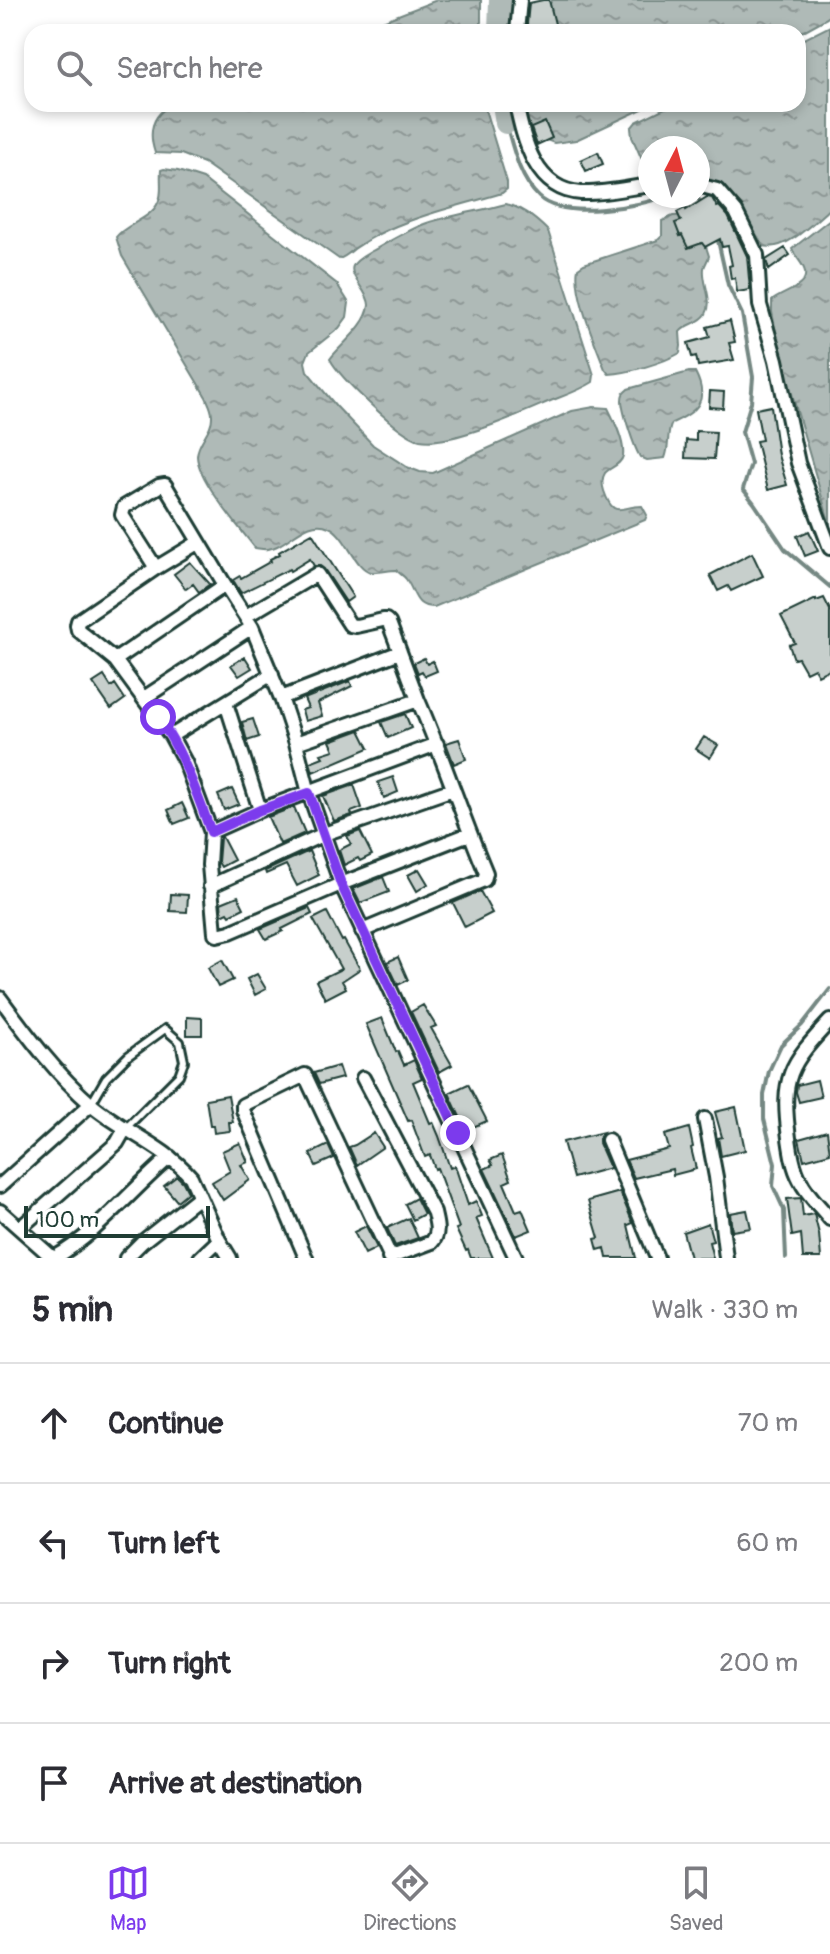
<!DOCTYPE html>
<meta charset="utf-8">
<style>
:root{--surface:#fff;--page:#f2f2f3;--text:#2b2b33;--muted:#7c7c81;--line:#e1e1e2;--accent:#7c3aed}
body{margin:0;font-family:Pangolin,sans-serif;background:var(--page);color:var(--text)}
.compass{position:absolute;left:638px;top:136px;width:72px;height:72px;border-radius:50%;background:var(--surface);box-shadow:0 4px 12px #0003;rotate:6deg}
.scale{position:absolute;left:24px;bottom:20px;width:186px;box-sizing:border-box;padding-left:8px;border:4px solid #1f3d34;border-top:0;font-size:22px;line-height:28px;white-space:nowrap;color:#1f3d34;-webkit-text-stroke:6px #fff;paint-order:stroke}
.stop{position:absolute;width:24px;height:24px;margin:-18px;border:6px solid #7c3aed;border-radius:50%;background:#fff}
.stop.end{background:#7c3aed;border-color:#fff;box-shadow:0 2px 8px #0008}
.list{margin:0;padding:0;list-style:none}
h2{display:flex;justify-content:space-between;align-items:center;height:104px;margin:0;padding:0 32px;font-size:34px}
h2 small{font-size:26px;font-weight:400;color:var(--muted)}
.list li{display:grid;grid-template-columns:52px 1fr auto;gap:24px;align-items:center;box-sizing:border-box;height:120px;padding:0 32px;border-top:2px solid var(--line)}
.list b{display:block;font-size:30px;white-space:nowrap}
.list em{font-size:26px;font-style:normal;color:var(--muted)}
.icon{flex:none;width:44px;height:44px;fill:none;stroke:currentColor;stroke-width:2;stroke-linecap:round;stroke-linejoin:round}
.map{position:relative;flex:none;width:830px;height:1258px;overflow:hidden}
.search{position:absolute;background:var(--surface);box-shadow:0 4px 12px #0003;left:24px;right:24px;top:24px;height:88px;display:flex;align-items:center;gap:20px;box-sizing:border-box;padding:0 28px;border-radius:24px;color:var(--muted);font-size:30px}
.sheet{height:584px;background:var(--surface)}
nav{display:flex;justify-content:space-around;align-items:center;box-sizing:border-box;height:112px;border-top:2px solid var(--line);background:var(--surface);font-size:22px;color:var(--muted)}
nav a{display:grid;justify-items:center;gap:4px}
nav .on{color:var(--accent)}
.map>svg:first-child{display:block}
</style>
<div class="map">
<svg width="830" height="1258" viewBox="0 0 830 1258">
<defs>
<pattern id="water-ripples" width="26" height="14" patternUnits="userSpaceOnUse" patternTransform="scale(2)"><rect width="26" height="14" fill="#afbab7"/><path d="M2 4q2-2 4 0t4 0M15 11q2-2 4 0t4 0" fill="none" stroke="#8e9896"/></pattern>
</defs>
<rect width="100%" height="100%" fill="#fff"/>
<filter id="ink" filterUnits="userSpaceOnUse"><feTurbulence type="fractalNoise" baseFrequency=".0125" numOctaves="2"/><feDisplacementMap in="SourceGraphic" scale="16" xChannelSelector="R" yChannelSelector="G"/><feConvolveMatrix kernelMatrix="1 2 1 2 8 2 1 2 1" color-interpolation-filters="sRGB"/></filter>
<g filter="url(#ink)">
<!-- water -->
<path fill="url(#water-ripples)" stroke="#758883" stroke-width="2" d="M437,0H481V32H354Z
M552,0H828L830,3V14L827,18L798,34V32H540L545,13Z
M830,26V208C814,222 786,252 763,246L739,204L718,183L698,176V148H650V173L647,171L632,137L631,128L636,122L673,104H798V42Z
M173,104H437L440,108C456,109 469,101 484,106L507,182V189L502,193C463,205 425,213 387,230C376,235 364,242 354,249C349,253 345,257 339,259L204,163L181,154L155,153C148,132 152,114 173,104Z
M522,104H653L576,140L554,143L534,135L525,119Z
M164,169L178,171L203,179L337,284L349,303L347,317L339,328L309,352L305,362L307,371L336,406L373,445L407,467L420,472L433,473L572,411L594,407L608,408C614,420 625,442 623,456C621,465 610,467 605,473C601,479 602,485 604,491C614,520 620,506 642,506L647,515L645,520L434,607C414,607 416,593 406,579C404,576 399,573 396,570C389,570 378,573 371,572C355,569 346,534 329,527C306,516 288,547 267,549C265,550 257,548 255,548C239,527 198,480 197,456C197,441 213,431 212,415C212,409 208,402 206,397L122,256L116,237C128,222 155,219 160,197C162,189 160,179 161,170Z
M506,204C522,207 536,219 548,231L594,375L593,382C579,391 563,396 548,402C520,414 449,446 420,440C399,435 340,378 330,359C341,344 367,326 369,305C369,292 348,276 353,266C355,260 367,254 372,251C390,241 408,230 427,223C452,215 480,211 506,204Z
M692,215L700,228L709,256C708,260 705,264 704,268C702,283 714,300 706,314C700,324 687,323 680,332L681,346L680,353C663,363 628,373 609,374L605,369C596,345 573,293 578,268L584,264L658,240L662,236V221L673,216Z
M830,219V525L779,349L772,312V301C781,292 808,288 805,272C804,264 795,257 792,249Z
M689,372H695C710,401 697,412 672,423C666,434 670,446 665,458L647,460L640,457C634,447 622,411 622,400C622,393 624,393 628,389Z"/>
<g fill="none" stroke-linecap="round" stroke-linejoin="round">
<!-- stream -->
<path stroke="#758883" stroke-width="4" d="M506,123C513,148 519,178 539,197C563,220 638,207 666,196
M691,196L697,197L701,203
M717,236L728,285L742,314L753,377L751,402L742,432L751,464L743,489L754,503L785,549L830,587
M786,1258L784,1210L773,1186L775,1164L764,1119V1095L769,1071L781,1045L802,1025L830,989"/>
<!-- river -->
<path stroke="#afbab7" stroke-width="22" d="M499,32L500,0
M503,104L506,123"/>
</g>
<!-- building -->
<path fill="#c7cfcc" stroke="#1f3d34" stroke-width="2" d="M543,0H549L557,32H529L527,24L529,3Z
M545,122L552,138L537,145L531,128Z
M598,152L603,164L586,171L581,160Z
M707,197L712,198L717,207L719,206L728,216L747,256L750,290L737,292L735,278L731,279L729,266L732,265L728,246L722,247L720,239L705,247L702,243L688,248L682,235L680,236L675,223L681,221L677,212L685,208L686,210Z
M785,248L790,255L769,270L766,260Z
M730,321L735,342L729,343L734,360L698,366L696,356L692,357L688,343L710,337L707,327Z
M710,391L724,392L723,408L709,407Z
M771,406L778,455L787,485L768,490L756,441L762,440L756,409Z
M696,431L716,432L714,459L685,458L686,440L696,441Z
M809,531L818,551L805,556L797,536Z
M312,533L353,597L346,602L324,569L320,566H314L310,559L290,571L289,569L241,593L233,580L240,576L241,578L271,561L270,559L280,554L279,552Z
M752,553L763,576L731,591L728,586L718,591L710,575Z
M190,562L210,584L199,592L193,584L186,589L174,574Z
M824,598L830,610V669L818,675L814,668L806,672L798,658L794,659L789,645L795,643L781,616L816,599V601Z
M245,657L252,668L239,676L231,665Z
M424,658L427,664L433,661L437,671L425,676L422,671L418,673L414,663Z
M104,676L111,687L115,684L125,699L111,709L93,683Z
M350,681L352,686L318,703L322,716L305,721L302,710L308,708L304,699Z
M405,714L411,728L388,738L381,722Z
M253,719L259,737L247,741L242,722Z
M360,730L369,748L313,772L310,762L323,757L321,754L334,750L330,741Z
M704,737L718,745L710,758L696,749Z
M459,739L466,759L454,764L446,743Z
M393,777L398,792L384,798L378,782Z
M354,785L362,808L351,812L352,815L334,821L323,796Z
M232,789L239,804L224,810L218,795Z
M182,803L189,818L174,824L168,810Z
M294,807L305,833L280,844L268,817Z
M360,831L372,855L360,861L358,858L344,865L339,850L351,844L347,836Z
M222,837L234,860L221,867L218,862L220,838Z
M309,851L319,875L297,886L286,865L266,874L265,871Z
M419,869L428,884L417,891L408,875Z
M383,877L389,892L360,903L353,889Z
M480,891L492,913L465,927L453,903Z
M171,894L188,895L187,912L170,911Z
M238,896L244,908L230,915L228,912L222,915L221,903Z
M309,908L312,914L282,929L283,931L266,939L260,929Z
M327,912L342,941L344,940L360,969L342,981L346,988L325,999L316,981L341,969L313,919Z
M398,957L408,980L398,985L387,962Z
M222,960L233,980L218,987L208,968Z
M257,974L266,989L255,995L247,979Z
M423,1005L436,1026L431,1028L452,1065L439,1072L411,1012Z
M187,1017L202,1018V1035H187Z
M382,1018L396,1052L398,1051L404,1065L414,1060L422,1078L413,1082L430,1123L433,1122L439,1136L450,1168L455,1166L468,1205L476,1201L482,1216L476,1218L493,1258H471L468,1250L466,1251L456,1229L459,1228L437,1168L435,1169L430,1155L425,1157L411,1120L408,1121L366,1024Z
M338,1066L342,1078L319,1084L314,1073Z
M817,1080L821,1097L799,1102L796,1092L797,1085Z
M468,1084L487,1121L466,1130L449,1093Z
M228,1095L233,1122H229L230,1131L214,1133L213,1125H210L206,1099Z
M736,1107L745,1150L721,1156L718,1138L722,1137L715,1112Z
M689,1128L693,1147L691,1148L696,1169L673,1175L672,1169L634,1178L626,1160L669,1149L665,1135Z
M827,1131L830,1153L804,1160L799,1139Z
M603,1132L599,1138V1143L610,1168L573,1178L563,1142Z
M374,1133L383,1147L357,1165L349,1147L355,1145Z
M240,1143L248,1162L241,1165L250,1180L223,1200L212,1182L230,1171L222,1151Z
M328,1145L334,1158L316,1166L310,1154Z
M502,1155L511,1180L504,1183L516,1211L522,1209L531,1230L516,1236L484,1169L493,1165L490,1160Z
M177,1176L183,1182L188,1192L177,1201L164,1186Z
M620,1192L633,1223L628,1225L636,1258H607L605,1248L598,1250L595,1239L599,1238L588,1201Z
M416,1198L424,1214L413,1220L405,1204Z
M801,1198L803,1216L814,1214L819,1234L821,1258H803L801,1234L792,1236L787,1199Z
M747,1210L751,1228L732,1231L730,1213Z
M409,1218L418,1238L395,1246L387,1228Z
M708,1223L713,1241L709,1242L713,1258H690L683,1232Z
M366,1226L377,1248L365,1254L354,1232Z"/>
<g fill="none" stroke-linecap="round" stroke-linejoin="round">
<defs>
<path id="lane" d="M91,1104L106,1078L128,1056L165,1029L180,1042L184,1061L179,1075L126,1128"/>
<path id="street" d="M517,32L520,0
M516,104C524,141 535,190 581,193C603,194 628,188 650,185
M698,185L717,190L736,212L757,255L760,305L776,360L798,463L830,548
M156,568L199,542
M246,616L317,574L350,625L356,626L383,620H386L389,623L400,652L281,698
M115,660L225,585
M144,698L252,627
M226,703L260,810
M171,736L272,674
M296,743L418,700L400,652
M211,832L260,810L437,744
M469,834L341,884L230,932L217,935L215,933L209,865L211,832L185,762L171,736L115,660L78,630L77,625L78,621L156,568L122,515L124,507L159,486L165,485L225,585L252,627L281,698L296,743L309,793L341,884L516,1258
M210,886L324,834L453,789
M362,931L484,880L486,873C462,816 443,757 418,700
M0,998C28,1036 56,1074 92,1105C123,1131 164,1146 191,1177L219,1240L230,1258
M830,1021C789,1065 781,1077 789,1138C791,1152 793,1167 800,1180C807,1195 820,1206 830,1219
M363,1078L434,1213C436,1223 440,1233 432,1242L389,1258
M705,1119L716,1177L726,1258
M608,1140L657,1258
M0,1186L91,1104
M0,1211L53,1258
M20,1228L117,1143L125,1129
M54,1258C97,1234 132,1189 170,1157
M126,1258L142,1242L199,1197
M200,1258L219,1240
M306,1258L243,1110V1105L305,1075L391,1258"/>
</defs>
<!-- lane casing -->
<use href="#lane" stroke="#1f3d34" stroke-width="12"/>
<!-- street casing -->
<use href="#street" stroke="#1f3d34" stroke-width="18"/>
<!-- lane -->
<use href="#lane" stroke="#fff" stroke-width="6"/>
<!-- street -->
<use href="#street" stroke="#fff" stroke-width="12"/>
</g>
</g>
<g fill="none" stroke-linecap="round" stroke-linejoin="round" filter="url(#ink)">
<!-- route -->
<path stroke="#7c3aed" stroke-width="10" d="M158,717C183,752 196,792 211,832L260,810L309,793L341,884L458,1133"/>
</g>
</svg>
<svg class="compass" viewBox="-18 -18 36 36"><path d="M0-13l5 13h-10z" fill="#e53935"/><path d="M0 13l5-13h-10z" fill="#7c7c81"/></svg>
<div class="scale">100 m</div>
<div class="stop" style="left:158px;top:717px"></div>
<div class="stop end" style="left:458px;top:1133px"></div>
<div class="search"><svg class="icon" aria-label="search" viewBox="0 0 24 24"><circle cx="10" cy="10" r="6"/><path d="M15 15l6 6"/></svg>Search here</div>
</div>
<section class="sheet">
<h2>5 min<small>Walk · 330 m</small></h2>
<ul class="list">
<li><svg class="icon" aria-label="ahead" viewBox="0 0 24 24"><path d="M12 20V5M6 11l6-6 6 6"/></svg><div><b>Continue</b></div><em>70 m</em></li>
<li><svg class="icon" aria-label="left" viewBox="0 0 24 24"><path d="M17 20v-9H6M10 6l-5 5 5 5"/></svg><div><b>Turn left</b></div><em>60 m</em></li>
<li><svg class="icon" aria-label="right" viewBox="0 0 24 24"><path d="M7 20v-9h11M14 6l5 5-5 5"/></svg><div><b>Turn right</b></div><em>200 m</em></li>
<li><svg class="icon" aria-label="arrive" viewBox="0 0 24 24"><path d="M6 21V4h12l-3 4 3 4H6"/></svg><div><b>Arrive at destination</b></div></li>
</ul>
</section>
<nav>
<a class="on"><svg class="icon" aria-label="map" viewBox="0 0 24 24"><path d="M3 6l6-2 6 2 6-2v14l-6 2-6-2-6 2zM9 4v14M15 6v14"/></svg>Map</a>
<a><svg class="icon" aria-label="directions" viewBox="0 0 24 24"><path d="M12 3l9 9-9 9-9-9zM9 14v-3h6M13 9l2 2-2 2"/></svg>Directions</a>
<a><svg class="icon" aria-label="saved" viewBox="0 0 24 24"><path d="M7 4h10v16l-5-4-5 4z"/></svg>Saved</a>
</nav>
